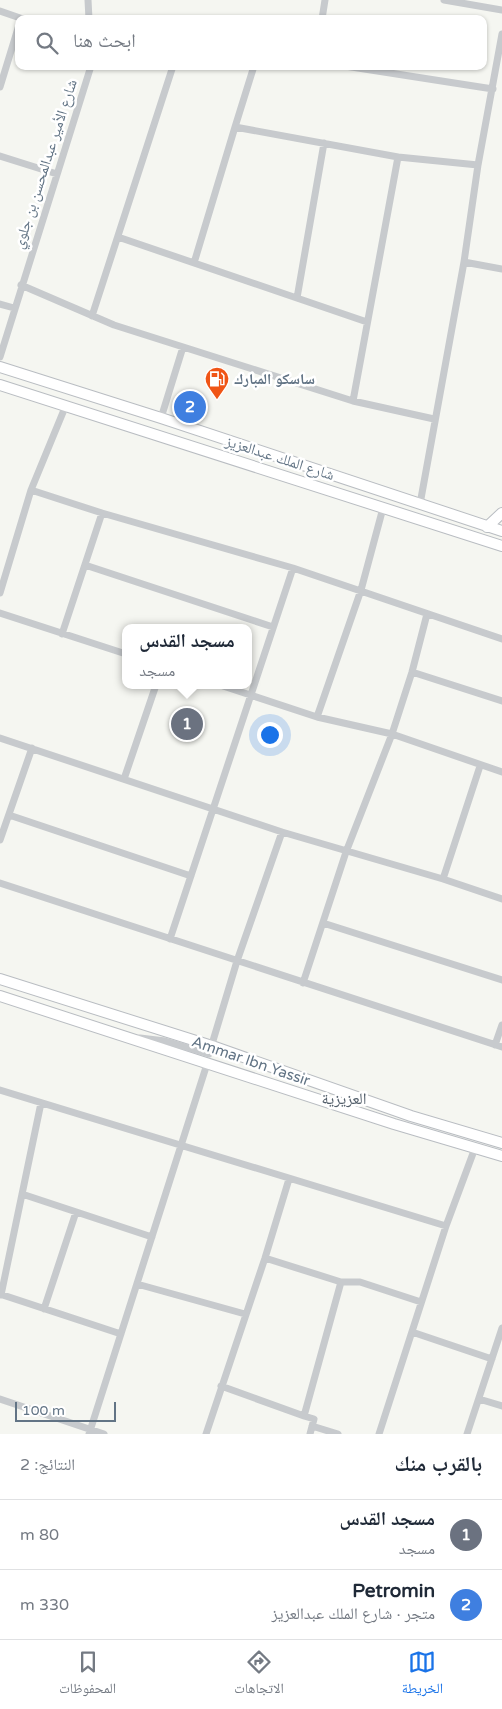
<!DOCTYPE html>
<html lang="ar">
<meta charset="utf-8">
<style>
:root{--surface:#fff;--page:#f6f6f7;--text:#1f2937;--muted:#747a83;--line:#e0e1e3;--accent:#1a73e8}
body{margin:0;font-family:"Varela Round","Noto Naskh Arabic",sans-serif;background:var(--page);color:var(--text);direction:rtl}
.scale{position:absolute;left:15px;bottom:12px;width:101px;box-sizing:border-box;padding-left:5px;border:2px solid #627485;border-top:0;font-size:14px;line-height:18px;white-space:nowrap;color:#627485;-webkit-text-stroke:4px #fff;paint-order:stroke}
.you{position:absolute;left:269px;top:734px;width:18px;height:18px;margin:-12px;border:4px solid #fff;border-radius:50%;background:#1a73e8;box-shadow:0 0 0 8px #1a73e833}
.badge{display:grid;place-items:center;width:32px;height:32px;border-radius:50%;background:var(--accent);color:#fff;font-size:16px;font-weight:700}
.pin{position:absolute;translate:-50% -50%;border:2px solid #fff;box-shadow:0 1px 5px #0006}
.popup{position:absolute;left:122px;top:624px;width:130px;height:65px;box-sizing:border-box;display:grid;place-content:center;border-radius:10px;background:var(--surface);filter:drop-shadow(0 1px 4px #0005);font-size:16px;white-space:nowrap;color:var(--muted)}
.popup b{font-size:19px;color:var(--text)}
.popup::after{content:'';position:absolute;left:50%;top:100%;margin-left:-10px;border:10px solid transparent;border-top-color:var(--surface)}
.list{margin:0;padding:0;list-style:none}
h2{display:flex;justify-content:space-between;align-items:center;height:65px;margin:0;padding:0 20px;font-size:21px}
h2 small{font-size:16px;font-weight:400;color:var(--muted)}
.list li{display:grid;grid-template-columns:32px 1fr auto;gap:15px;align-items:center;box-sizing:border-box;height:70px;padding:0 20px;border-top:1px solid var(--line)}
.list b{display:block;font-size:19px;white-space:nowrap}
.list p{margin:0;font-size:16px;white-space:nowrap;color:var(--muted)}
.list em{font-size:16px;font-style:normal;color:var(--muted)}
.icon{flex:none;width:28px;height:28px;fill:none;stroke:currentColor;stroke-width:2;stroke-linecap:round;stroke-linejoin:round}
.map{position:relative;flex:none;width:502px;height:1434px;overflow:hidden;direction:ltr}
.search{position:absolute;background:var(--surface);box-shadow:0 1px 4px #0004;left:15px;right:15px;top:15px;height:55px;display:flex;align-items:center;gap:12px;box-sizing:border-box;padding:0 18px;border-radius:10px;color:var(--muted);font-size:19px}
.sheet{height:205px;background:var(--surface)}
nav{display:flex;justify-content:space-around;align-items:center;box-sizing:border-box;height:70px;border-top:1px solid var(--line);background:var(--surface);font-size:14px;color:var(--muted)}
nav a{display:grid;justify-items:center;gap:2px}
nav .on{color:var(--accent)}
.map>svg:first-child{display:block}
</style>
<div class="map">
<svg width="502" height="1434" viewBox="0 0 502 1434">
<rect width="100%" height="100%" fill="#f5f6f1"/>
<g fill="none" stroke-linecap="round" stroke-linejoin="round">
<defs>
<path id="secondary" d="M0,367L161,418L502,531
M0,385L502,546
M487,527L502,513
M0,979L212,1046L411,1116L502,1143
M0,996L394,1124L502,1156"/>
</defs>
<!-- secondary casing -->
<use href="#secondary" stroke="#b9bdc2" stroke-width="12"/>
<!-- street -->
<path stroke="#c7cacd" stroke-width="7" d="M88,0L89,19
M444,0L502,10
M0,11L23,19
M322,19L325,0
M254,66L235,127L398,157L478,165
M345,66L493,89
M0,87L19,25
M0,156L57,174
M118,237L367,322
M464,262L502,269
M194,263L235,127
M21,285L114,325L353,401L434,419
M297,298L324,143
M0,304L14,308
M92,316L173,66
M0,357L91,66
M353,401L398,157
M161,418L183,347
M31,490L102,513L293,568L502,639
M420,504L464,262L478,165L502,34
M85,565L273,627
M0,593L31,490L66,405
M0,613L126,654
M62,634L102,513
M412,672L502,701
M220,685L317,717L392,734L502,772
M317,717L361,590L383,508
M0,738L282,832L443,879L502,899
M124,779L156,685
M9,815L191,876
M0,840L32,748
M443,879L480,766
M0,883L502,1047
M323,923L502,980
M170,939L293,568
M303,983L346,852L392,734L412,672L427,614
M140,1038L165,1041L209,1054L237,961L282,832
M495,1045L502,1025
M0,1090L446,1226
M22,1194L152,1237
M341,1282H360L421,1302
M137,1284L245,1314
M0,1294L121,1334
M1,1295L41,1103
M44,1309L76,1212
M412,1332L492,1359
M221,1386L304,1416L341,1282L265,1258
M0,1399L104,1434
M479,1399L502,1406
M304,1416L314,1419L310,1434
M312,1426L338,1434
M89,1434L207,1064
M206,1434L265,1258L289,1179
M379,1434L446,1226L475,1148
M467,1434L502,1328"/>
<!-- secondary -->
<use href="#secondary" stroke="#fff" stroke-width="10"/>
</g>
<!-- icons -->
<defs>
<symbol id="fuel-pin" viewBox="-11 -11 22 30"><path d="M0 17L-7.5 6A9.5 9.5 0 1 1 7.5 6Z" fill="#f05516" stroke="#fff"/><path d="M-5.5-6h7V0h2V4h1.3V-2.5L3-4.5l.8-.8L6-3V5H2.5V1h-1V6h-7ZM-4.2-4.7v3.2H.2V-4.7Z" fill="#fff"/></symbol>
</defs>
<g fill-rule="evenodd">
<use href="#fuel-pin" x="203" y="365" width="28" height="38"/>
</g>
<g text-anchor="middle" stroke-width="5" stroke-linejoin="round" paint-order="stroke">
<!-- street labels -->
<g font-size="15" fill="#627485" stroke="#fff">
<text transform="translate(45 164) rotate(-72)" y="5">شارع الأمير عبدالمحسن بن جلوي</text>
<text transform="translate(280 458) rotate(18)" y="5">شارع الملك عبدالعزيز</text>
<text transform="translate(251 1061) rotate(19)" y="5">Ammar Ibn Yassir</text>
</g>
<!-- poi labels -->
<g font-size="15" font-weight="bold" fill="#627485" stroke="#fff" text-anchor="start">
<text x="234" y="384">ساسكو المبارك</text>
</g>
<!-- neighbourhood labels -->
<g font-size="16" fill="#515d69" stroke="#fff">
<text x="344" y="1104">العزيزية</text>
</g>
</g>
</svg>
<div class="scale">100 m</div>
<div class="you"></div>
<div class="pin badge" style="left:187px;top:724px;background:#6b7280">1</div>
<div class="popup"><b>مسجد القدس</b>مسجد</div>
<div class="pin badge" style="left:190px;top:407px;background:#3f7fe0">2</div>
<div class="search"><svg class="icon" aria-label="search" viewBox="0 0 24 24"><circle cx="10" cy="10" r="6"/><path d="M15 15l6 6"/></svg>ابحث هنا</div>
</div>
<section class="sheet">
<h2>بالقرب منك<small>النتائج: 2</small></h2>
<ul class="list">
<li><span class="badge" style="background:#6b7280">1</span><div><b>مسجد القدس</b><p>مسجد</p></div><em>80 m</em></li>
<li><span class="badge" style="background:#3f7fe0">2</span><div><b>Petromin</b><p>متجر · شارع الملك عبدالعزيز</p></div><em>330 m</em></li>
</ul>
</section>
<nav>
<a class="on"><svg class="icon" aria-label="map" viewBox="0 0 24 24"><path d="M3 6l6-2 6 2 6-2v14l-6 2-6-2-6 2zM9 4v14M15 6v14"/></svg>الخريطة</a>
<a><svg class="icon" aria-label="directions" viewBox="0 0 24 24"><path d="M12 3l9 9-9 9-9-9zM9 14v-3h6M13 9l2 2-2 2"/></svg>الاتجاهات</a>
<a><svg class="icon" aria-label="saved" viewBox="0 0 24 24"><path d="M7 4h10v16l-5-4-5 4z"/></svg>المحفوظات</a>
</nav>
